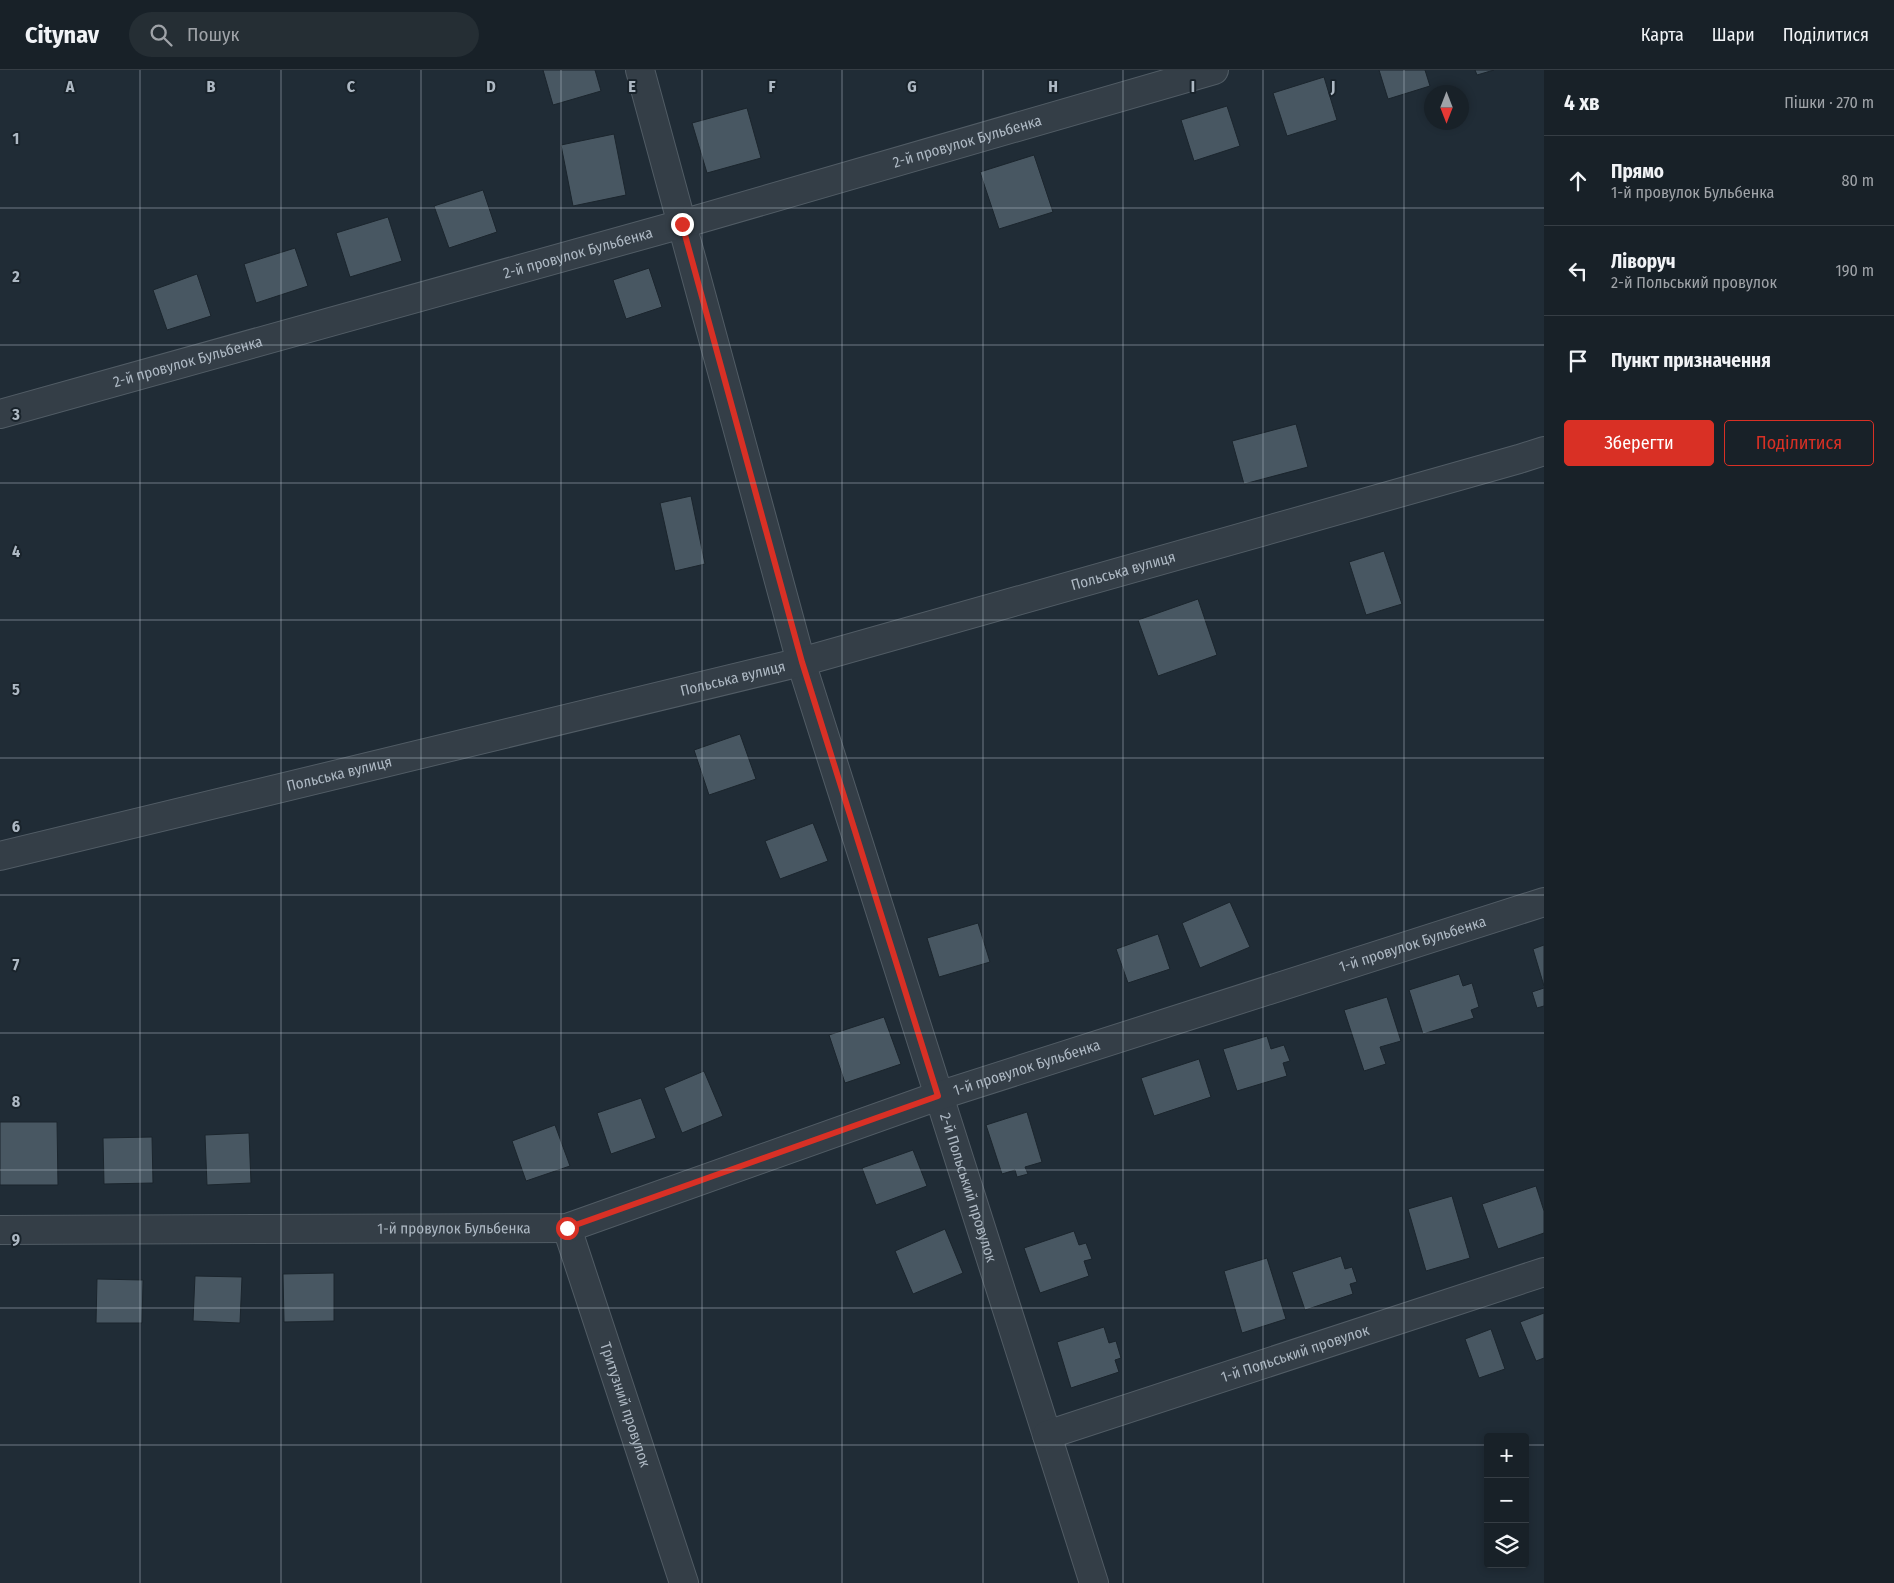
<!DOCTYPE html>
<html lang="uk">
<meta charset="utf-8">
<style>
:root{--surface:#182128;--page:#252e34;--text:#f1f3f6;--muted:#9fa3a8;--line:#363e45;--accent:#d93025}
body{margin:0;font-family:"Fira Sans Condensed",sans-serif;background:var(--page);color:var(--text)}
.controls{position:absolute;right:15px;bottom:15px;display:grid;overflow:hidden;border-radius:5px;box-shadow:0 2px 8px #0003}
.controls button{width:45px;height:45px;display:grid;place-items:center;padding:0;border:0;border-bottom:1px solid var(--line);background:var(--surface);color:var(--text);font:25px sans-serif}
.compass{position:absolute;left:1424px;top:15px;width:45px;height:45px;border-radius:50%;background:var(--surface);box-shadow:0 2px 8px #0003;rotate:180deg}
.stop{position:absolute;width:15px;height:15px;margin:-11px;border:4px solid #d93025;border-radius:50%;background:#fff}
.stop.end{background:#d93025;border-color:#fff;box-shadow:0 1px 5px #0008}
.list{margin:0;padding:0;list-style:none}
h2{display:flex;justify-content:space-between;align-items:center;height:65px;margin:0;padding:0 20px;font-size:21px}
h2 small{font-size:16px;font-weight:400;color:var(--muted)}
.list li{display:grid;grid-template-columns:32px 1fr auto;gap:15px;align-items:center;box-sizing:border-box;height:90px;padding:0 20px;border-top:1px solid var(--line)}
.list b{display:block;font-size:19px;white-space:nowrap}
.list p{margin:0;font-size:16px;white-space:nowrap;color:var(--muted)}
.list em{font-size:16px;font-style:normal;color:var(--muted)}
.actions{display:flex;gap:10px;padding:15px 20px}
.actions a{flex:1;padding:11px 0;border:1px solid var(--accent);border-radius:5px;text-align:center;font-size:18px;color:var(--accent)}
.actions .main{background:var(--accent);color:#fff}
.icon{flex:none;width:28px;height:28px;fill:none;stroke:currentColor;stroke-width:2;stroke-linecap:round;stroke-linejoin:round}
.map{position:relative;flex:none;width:1544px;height:1513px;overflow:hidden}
header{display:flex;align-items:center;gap:30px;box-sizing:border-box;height:70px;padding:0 25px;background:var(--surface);border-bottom:1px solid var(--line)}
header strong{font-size:24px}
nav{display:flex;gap:28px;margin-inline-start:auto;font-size:18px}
.search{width:350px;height:45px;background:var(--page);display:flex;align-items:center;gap:12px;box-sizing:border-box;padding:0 18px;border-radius:28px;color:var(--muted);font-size:19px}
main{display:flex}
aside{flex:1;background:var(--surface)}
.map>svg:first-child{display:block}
</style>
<header>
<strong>Citynav</strong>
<div class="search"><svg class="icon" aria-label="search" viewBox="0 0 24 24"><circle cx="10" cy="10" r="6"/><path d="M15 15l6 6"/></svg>Пошук</div>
<nav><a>Карта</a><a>Шари</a><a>Поділитися</a></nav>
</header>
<main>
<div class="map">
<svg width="1544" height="1513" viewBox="0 0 1544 1513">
<rect width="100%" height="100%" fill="#202c36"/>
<!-- building -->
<path fill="#485762" stroke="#1b252d" d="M543,0H595L601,21L553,35Z
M1379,0H1425L1430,16L1388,29Z
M1475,0H1494L1477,5Z
M1324,7L1337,50L1287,66L1273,23Z
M1227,36L1240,76L1194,91L1181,50Z
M747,38L761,88L707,103L692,53Z
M614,64L626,125L573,136L561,75Z
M1034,85L1053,142L999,159L980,102Z
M483,120L497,162L449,178L434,136Z
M388,147L402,191L350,207L336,163Z
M295,178L308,216L256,233L244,194Z
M649,198L662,237L626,249L613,210Z
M197,204L211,246L167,260L153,220Z
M1296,354L1308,397L1244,414L1232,371Z
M691,426L705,494L675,501L660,433Z
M1384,481L1402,534L1366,545L1349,492Z
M1198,529L1217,585L1158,606L1138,550Z
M740,664L756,709L709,725L694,680Z
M813,753L828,791L780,809L765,771Z
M1230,832L1250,877L1200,898L1182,853Z
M978,853L990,892L939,907L927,868Z
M1158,864L1170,899L1128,913L1116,879Z
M1544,875V916L1533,879Z
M1459,904L1463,916L1472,913L1479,937L1471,940L1474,948L1423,964L1409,920Z
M1544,918V936L1537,938L1532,922Z
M1387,927L1401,971L1380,977L1386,994L1364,1001L1344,940Z
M884,947L901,994L845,1013L829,965Z
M1267,966L1271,979L1284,975L1290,991L1283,993L1287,1006L1237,1021L1223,979Z
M1199,989L1211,1027L1154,1046L1141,1008Z
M704,1001L723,1046L682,1063L664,1018Z
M641,1028L656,1068L611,1084L597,1043Z
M1027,1042L1042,1092L1025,1097L1028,1104L1017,1107L1015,1100L1002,1104L986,1055Z
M0,1052H57L58,1115H0Z
M555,1055L570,1096L526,1111L512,1071Z
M249,1063L251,1113L207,1115L205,1065Z
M152,1067L153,1113L104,1114L103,1068Z
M913,1080L927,1116L876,1135L862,1098Z
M1536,1116L1544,1141V1163L1498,1179L1482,1134Z
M1452,1126L1470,1188L1426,1201L1408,1139Z
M945,1159L963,1203L913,1224L895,1181Z
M1074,1161L1079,1175L1086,1173L1092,1189L1084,1191L1089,1206L1040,1223L1024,1178Z
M1341,1186L1345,1199L1352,1197L1357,1212L1350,1214L1353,1224L1305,1240L1292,1202Z
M1267,1188L1286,1249L1242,1263L1224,1201Z
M334,1203V1251L284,1252L283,1204Z
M195,1206L242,1207L240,1253L193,1251Z
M97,1209L143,1210L142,1253H96Z
M1544,1243V1288L1536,1291L1520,1252Z
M1104,1257L1109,1273L1116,1271L1121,1288L1115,1290L1119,1302L1071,1318L1057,1272Z
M1491,1259L1505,1299L1479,1308L1465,1269Z"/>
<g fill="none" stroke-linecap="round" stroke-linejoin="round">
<defs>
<g id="street">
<path id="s1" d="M640,0L801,592L1094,1513"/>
<path id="s2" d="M0,344L682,154L1214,0"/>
<path id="s3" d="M0,786L801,592L1519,389L1544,381"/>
<path id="s4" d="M567,1158L684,1513"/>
<path id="s5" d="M0,1160L567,1158L938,1026L1544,832"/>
<path id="s6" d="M1047,1365L1544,1202"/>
</g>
</defs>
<!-- street casing -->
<use href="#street" stroke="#515c65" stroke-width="30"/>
<!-- street -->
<use href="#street" stroke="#343e47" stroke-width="28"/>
</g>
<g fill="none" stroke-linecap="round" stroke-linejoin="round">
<!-- route -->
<path stroke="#d93025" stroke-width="6" d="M567,1158L938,1026L802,592L682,154"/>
</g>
<!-- grid -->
<path fill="none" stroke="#aeb9c4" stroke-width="1" stroke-opacity="0.55" d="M140,0V1513M281,0V1513M421,0V1513M561,0V1513M702,0V1513M842,0V1513M983,0V1513M1123,0V1513M1263,0V1513M1404,0V1513M0,138H1544M0,275H1544M0,413H1544M0,550H1544M0,688H1544M0,825H1544M0,963H1544M0,1100H1544M0,1238H1544M0,1375H1488M1525,1375H1544"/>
<g text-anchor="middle" stroke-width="4" stroke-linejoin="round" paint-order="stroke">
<!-- street labels -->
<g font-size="15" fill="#aeb9c4" stroke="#19232b">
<text dy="5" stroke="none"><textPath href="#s2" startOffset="1005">2-й провулок Бульбенка</textPath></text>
<text dy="5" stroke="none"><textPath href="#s2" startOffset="600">2-й провулок Бульбенка</textPath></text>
<text dy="5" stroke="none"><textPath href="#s2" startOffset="195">2-й провулок Бульбенка</textPath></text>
<text dy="5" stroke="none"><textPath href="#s3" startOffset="1159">Польська вулиця</textPath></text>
<text dy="5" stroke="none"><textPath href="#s3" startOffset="754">Польська вулиця</textPath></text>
<text dy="5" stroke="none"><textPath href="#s3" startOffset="349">Польська вулиця</textPath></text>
<text dy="5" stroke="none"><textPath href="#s5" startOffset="1459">1-й провулок Бульбенка</textPath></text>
<text dy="5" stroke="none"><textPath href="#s5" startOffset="1054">1-й провулок Бульбенка</textPath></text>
<text dy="5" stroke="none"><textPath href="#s1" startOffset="1165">2-й Польський провулок</textPath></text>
<text dy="5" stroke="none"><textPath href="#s5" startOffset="454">1-й провулок Бульбенка</textPath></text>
<text dy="5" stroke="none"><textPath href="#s6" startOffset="261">1-й Польський провулок</textPath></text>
<text dy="5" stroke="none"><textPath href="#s4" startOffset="186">Тритузний провулок</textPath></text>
</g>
</g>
<g font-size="16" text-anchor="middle" font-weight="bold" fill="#aeb9c4" stroke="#19232b" stroke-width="4" stroke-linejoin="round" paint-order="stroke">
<text x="70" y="22">A</text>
<text x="211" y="22">B</text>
<text x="351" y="22">C</text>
<text x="491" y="22">D</text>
<text x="632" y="22">E</text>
<text x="772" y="22">F</text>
<text x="912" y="22">G</text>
<text x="1053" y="22">H</text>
<text x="1193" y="22">I</text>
<text x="1333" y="22">J</text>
<text x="16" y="74">1</text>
<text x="16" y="212">2</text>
<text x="16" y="350">3</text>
<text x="16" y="487">4</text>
<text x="16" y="625">5</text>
<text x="16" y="762">6</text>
<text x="16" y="900">7</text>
<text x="16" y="1037">8</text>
<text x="16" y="1175">9</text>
</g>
</svg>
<div class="controls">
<button>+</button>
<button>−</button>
<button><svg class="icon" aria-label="layers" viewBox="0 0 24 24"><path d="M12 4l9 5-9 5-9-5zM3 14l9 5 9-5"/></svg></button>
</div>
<svg class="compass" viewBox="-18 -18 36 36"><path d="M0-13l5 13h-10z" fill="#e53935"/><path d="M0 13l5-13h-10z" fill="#9fa3a8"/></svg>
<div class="stop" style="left:567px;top:1158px"></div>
<div class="stop end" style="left:682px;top:154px"></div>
</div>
<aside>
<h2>4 хв<small>Пішки · 270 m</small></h2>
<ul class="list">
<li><svg class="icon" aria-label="ahead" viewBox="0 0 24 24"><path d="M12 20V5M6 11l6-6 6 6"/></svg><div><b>Прямо</b><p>1-й провулок Бульбенка</p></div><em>80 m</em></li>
<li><svg class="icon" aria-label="left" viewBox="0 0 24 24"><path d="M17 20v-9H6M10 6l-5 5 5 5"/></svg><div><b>Ліворуч</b><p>2-й Польський провулок</p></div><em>190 m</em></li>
<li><svg class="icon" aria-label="arrive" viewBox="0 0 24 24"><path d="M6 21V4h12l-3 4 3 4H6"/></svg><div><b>Пункт призначення</b></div></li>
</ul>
<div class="actions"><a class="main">Зберегти</a><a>Поділитися</a></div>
</aside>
</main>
